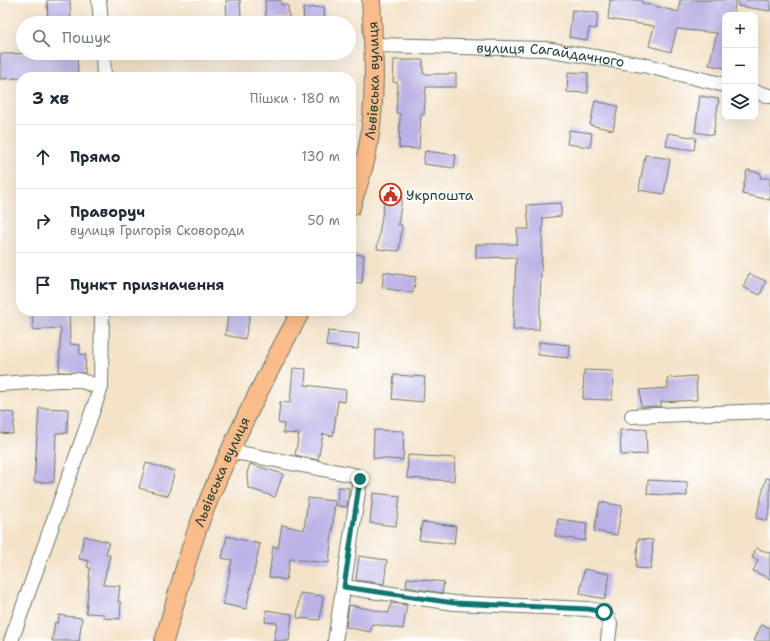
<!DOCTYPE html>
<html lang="uk">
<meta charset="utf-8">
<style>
:root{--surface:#fff;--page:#f6f6f7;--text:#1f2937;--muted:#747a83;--line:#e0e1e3}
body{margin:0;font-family:"Shantell Sans",sans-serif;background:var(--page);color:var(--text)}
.controls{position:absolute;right:12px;top:12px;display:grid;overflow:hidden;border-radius:8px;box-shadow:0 4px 16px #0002}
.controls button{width:36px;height:36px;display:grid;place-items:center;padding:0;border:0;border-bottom:1px solid var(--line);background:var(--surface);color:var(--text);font:20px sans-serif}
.stop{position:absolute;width:12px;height:12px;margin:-9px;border:3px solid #0f766e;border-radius:50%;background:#fff}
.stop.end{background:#0f766e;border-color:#fff;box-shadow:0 1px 4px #0008}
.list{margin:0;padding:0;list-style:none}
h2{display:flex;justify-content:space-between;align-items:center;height:52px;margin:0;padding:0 16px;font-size:17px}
h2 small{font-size:13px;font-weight:400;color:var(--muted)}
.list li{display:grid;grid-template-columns:26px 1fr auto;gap:12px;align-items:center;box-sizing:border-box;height:64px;padding:0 16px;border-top:1px solid var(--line)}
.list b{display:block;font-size:15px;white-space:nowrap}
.list p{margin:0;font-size:13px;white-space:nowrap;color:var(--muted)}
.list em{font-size:13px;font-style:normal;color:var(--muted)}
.icon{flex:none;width:22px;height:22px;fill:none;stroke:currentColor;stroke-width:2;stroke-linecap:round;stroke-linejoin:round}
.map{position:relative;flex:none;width:770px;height:641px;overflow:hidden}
.search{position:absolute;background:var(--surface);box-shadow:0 4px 16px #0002;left:16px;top:16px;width:340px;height:44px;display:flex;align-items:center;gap:10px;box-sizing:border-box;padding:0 14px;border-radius:22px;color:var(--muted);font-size:15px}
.panel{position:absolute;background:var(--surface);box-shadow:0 4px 16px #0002;left:16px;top:72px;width:340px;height:244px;border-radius:16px}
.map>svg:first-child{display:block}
</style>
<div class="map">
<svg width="770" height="641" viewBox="0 0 770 641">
<rect width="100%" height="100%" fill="#fff"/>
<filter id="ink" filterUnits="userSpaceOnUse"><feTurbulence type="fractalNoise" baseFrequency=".025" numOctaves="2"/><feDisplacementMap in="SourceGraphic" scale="8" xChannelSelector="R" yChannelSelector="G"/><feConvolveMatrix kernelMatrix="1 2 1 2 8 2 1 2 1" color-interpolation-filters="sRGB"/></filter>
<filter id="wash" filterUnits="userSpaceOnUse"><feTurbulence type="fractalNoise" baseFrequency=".012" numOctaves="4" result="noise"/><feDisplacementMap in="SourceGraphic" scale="16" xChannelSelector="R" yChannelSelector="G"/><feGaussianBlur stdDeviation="0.9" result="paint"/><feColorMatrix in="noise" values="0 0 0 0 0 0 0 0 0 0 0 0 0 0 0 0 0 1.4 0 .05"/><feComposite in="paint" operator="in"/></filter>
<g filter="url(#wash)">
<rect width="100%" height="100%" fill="#f4e3c9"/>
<g id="blocks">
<!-- building -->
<path fill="#bdb2e5" d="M47,0H70L71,23H48Z
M226,0H240L241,18H227Z
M265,0H281V5H288L289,18L266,20Z
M610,0H642V3L679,12L680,0H736L733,15H725V68L709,65L717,33L677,29L671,52L649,46L654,26L608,19Z
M738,0H770V11L738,6Z
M324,7L325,23H304L303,8Z
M572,10L598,13L596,29L589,28L587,40L569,37Z
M35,53H77L78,75L0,79V54Z
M394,60H423V74H456V87H426L424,115H421L419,149L399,148L400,114L396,113L398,83L393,82Z
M568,72L588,73V93L567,92Z
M700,96L719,99L713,135L695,132Z
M595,101L618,106L613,130L590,125Z
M569,130L592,133L590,147L567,144Z
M668,133L696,138L694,150L666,146Z
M425,151L456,155L454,168L423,164Z
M645,155L670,159L664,194L639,190Z
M747,170L761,173L760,178H770V200L742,194Z
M386,189L403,192L398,225H402L399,251L377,249Z
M561,203V216L543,218L539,330H513L516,257L476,258V244H517V229H529L527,205Z
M351,254L364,255L362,283L351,282Z
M384,272L416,277L413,293L382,288Z
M749,274L766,281L760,295L743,287Z
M32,311H69L70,344L80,345V354L86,355L85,373L59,372L61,328L33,330Z
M229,311H251L245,339L225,335Z
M328,331L359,334L358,349L326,346Z
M539,342L570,345L569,358L538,355Z
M293,368L306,369L305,385L346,390L345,402L338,401L333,436L323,434L318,460L295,455L299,434L283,433L284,424L278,423L280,402L290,403Z
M584,370L613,371L612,400L583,399Z
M394,375L425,377L423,402L392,399Z
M696,376L697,400L661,402V406L641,407L640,390L668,388L667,378Z
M39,408L68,409L67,433H56L54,482H34Z
M0,411L15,413L13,434L0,433Z
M646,429L647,454L621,455L620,430Z
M374,430L404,431L403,460L373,458Z
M408,455L455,458L454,481L407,478Z
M146,463L175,471L168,496L139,488Z
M250,464L283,474L275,497L248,488L247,473Z
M766,478L770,479V507L767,521L756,518Z
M648,480L687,482V496L647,494Z
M338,487L349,488L347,507L337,506Z
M373,493L400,496L396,526L370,523Z
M308,498L335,501L329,563L290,559L286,580L269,577L273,546L278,548L282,525L304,530Z
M600,502L622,506L617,535L594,531Z
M558,519L587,523L585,541L555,536Z
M422,522L456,526L454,544L419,540Z
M84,536L109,542L106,555H110L103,585L120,586L118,602H121L120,619L104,618V614L86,613L90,568L87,567L89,561L79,559Z
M227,536L260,544L246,609L223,604L232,560L222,558Z
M638,539L653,540L651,569L636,568Z
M756,548L770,553V579L753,571L758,560L752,558Z
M359,556L387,560L384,584L356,580Z
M584,569L610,574L605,599L580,594Z
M407,578L444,582L442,593L406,587Z
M300,593L323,596L320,620L297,618Z
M391,603L407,605L403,629L372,624L370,632L346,627L349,605L389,613Z
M266,610L292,614L289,641H274L277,623L265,622Z
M59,615L82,618L79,641H52L55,622L58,623Z
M761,625L770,628V641H754Z"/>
</g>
</g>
<g filter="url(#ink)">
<use href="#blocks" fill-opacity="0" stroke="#6a7768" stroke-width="1"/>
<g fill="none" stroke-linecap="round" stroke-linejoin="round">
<defs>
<g id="minor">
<path d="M99,0L101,23"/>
<path id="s1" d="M374,45L545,49L643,65L725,85"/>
<path d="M103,53L104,77"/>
<path d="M755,92L770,96"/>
<path d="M0,384L58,380H78L101,387"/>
<path d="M632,416L770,411"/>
<path d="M229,451L354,475L360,479L335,641"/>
<path d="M344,587L454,603L588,609L604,612L610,624L608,641"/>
<path d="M11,641L101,387L102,311"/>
</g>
<g id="major">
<path id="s2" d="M351,207C356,189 364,170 367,152C377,102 374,50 371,0"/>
<path id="s3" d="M164,641C176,601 186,558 201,519C229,447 264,379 301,311"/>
</g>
</defs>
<!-- minor casing -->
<use href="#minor" stroke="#6a7768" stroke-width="16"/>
<!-- major casing -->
<use href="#major" stroke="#6a7768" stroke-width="20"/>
<!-- minor -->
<use href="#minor" stroke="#fff" stroke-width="14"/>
<!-- major -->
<use href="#major" stroke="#fabc8b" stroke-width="18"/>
</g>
</g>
<g fill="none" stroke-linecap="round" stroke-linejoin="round" filter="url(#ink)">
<!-- route -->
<path stroke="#0f766e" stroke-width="5" d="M360,479L344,587L454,603L588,609L604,612"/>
</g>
<!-- icons -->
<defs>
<symbol id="civic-ring" viewBox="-11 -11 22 22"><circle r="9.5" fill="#fff" stroke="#c8321e" stroke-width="1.5"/><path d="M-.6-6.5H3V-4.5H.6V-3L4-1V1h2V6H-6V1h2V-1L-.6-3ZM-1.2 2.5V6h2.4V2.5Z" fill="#c8321e"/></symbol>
</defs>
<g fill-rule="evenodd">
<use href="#civic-ring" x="378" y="182" width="25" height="25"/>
</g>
<g text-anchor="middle" stroke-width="3.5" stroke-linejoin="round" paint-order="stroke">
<!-- street labels -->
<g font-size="14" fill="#1f3d34" stroke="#fff">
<text dy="5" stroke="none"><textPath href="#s1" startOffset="177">вулиця Сагайдачного</textPath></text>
<text dy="5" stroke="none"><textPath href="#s2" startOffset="129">Львівська вулиця</textPath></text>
<text dy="5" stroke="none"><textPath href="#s3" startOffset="179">Львівська вулиця</textPath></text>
</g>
<!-- poi labels -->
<g font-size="14" fill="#1f3d34" stroke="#fff" text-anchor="start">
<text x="406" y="200">Укрпошта</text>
</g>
</g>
</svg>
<div class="controls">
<button>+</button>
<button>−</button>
<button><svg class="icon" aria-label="layers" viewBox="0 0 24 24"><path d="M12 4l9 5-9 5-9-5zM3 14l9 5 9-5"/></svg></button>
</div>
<div class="stop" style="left:604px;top:612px"></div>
<div class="stop end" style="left:360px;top:479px"></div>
<div class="search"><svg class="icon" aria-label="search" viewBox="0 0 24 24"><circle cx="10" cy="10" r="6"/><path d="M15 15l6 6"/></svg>Пошук</div>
<section class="panel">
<h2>3 хв<small>Пішки · 180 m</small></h2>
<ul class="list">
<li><svg class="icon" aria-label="ahead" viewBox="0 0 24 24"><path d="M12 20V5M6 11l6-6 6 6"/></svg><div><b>Прямо</b></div><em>130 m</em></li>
<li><svg class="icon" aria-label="right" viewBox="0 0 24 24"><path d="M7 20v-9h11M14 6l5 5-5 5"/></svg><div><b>Праворуч</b><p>вулиця Григорія Сковороди</p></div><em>50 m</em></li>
<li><svg class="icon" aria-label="arrive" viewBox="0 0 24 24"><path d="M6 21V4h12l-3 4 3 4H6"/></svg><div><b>Пункт призначення</b></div></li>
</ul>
</section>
</div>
